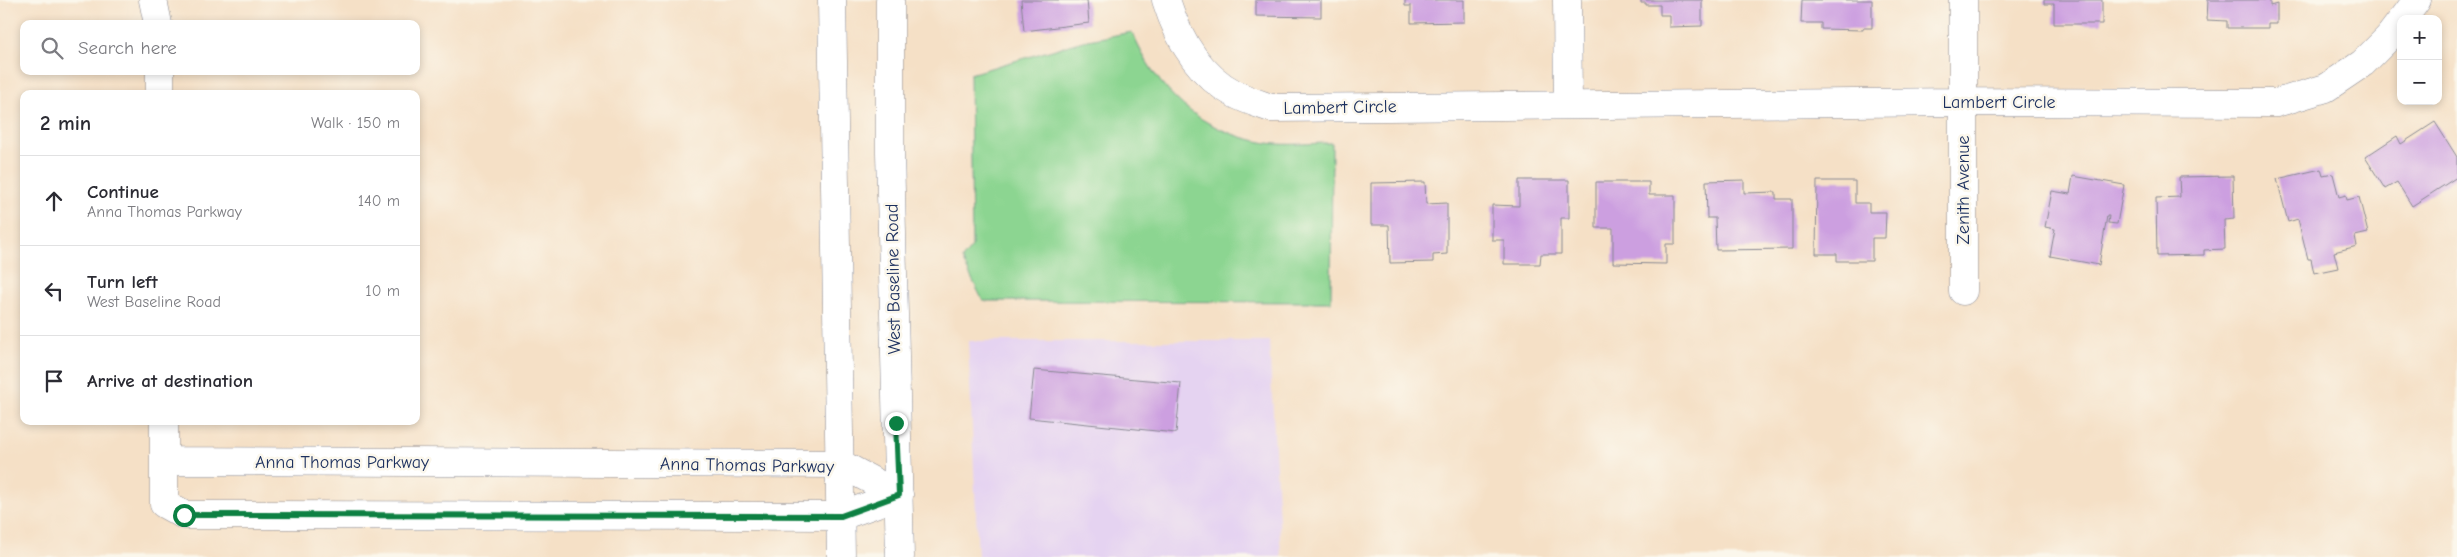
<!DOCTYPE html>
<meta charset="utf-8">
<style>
:root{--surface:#fff;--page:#f7f7f7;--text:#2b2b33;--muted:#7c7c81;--line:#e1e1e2}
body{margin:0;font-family:"Comic Neue",sans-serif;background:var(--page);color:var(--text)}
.controls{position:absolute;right:15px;top:15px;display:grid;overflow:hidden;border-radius:10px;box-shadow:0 2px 8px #0003}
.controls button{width:45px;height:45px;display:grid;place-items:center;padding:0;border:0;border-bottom:1px solid var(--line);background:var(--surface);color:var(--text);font:25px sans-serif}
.stop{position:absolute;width:15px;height:15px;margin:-11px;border:4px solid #0b8043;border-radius:50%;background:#fff}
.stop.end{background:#0b8043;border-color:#fff;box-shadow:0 1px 5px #0008}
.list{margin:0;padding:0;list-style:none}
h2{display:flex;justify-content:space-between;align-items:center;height:65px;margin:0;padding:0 20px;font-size:21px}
h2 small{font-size:16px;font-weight:400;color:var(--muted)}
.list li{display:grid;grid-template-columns:32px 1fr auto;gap:15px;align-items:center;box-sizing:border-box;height:90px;padding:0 20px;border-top:1px solid var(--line)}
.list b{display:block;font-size:19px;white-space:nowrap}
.list p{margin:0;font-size:16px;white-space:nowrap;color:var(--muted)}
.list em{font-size:16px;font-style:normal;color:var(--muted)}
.icon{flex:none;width:28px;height:28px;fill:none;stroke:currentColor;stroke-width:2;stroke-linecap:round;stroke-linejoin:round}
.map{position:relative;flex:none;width:2457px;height:557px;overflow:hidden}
.search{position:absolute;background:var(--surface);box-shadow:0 2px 8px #0003;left:20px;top:20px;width:400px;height:55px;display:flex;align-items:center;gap:12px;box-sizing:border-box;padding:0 18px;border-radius:10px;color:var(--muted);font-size:19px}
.panel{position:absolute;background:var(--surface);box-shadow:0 2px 8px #0003;left:20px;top:90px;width:400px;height:335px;border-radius:10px}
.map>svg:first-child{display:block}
</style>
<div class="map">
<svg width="2457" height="557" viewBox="0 0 2457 557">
<rect width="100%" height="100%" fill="#fbf7ec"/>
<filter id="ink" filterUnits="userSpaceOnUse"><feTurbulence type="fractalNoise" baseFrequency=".02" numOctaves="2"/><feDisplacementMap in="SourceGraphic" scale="10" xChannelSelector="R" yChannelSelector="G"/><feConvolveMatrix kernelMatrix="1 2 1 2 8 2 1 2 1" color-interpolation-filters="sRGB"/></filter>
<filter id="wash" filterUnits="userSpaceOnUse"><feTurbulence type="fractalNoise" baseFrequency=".0096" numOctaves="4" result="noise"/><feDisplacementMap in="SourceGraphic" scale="20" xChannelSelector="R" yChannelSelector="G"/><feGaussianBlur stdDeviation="1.12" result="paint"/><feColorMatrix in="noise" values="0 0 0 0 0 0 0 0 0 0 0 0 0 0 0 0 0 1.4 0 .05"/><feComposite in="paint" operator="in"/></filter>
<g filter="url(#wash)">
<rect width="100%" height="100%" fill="#f5e0c6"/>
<!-- built -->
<path fill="#e5d3f1" d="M968,341H1269L1281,557H978Z"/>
<!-- green -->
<path fill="#8cd591" stroke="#548278" d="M1132,32C1157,92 1200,132 1267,143C1288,146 1311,143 1332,143L1331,302L983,301L962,259L972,247L970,74L1083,41Z"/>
<g id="blocks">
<!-- building -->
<path fill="#cc9fe0" d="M1021,0H1087L1089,23L1024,31Z
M1256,0H1321V17L1256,16Z
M1405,0H1464V22L1411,23V6H1405Z
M1641,0H1702V26L1669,27V15H1660V5H1646V3H1641Z
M1802,0H1872V28H1863V30L1821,29V23H1801Z
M2044,0H2102V24H2054V4H2044Z
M2208,0H2270V6L2277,4V24H2268V28H2227V21L2207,20Z
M2435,122L2457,157V177L2412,206L2397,182L2385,189L2365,157L2397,136L2401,144Z
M2321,169L2323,176L2333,174L2339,197L2346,195L2347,200L2359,197L2368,233L2355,236L2357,246L2334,252L2338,268L2314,273L2311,259H2308L2298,219L2288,222L2277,179Z
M2073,176L2124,185L2117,224L2108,223L2109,216H2107L2099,265L2050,256L2055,229L2045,227L2052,191L2070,194Z
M2233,176L2234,219L2224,220L2225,249L2204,250V255L2157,256L2156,198L2180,197L2179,177Z
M1519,180H1569V218H1561V254H1541L1540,264H1504V240H1492V205L1519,206Z
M1744,180V193L1776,192V199H1792V249L1716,250L1715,218H1707L1706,181Z
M1817,181H1855V203H1869V212H1886L1885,238H1872V261H1837V254H1816Z
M1425,182L1426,204L1447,203V254L1433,255V262L1390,263L1389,225H1371V183Z
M1596,182H1649V195H1675V244H1666V264L1613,263V228H1596Z
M1034,370L1181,383L1176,433L1029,418Z"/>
</g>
</g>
<g filter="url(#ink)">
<use href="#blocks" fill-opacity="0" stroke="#888892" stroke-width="1"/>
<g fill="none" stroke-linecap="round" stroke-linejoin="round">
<defs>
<path id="minor" d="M153,0L158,24
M1166,0C1178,38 1199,75 1235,94C1246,100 1260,104 1271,108L1963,102L2276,103L2326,88L2363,63L2388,38L2401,21
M1567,0L1568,105
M1963,0V291
M2403,19L2417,0
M160,71V94
M164,421V504L184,515L841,516L899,495
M164,461L841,464L899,495"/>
<path id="major" d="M832,0L841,557
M890,0V152L900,557"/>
</defs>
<!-- minor casing -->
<use href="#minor" stroke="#888892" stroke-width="29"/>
<!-- major casing -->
<use href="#major" stroke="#888892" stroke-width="29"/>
<!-- minor -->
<use href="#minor" stroke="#fff" stroke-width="28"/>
<!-- major -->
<use href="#major" stroke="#fff" stroke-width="28"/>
</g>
</g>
<g fill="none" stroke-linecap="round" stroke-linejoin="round" filter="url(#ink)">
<!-- route -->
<path stroke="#0b8043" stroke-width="6" d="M184,515L841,516L899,495L896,423"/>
</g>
<g text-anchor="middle" stroke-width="5" stroke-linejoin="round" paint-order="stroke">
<!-- street labels -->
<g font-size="18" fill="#1b2f5e" stroke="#fbf7ec">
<text x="1999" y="108">Lambert Circle</text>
<text transform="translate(1340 107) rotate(-1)" y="6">Lambert Circle</text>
<text transform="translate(1963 190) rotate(-90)" y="6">Zenith Avenue</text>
<text transform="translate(893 279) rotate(-91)" y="6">West Baseline Road</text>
<text x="342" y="468">Anna Thomas Parkway</text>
<text transform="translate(747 465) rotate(1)" y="6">Anna Thomas Parkway</text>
</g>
</g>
</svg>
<div class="controls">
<button>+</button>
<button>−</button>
</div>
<div class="stop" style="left:184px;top:515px"></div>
<div class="stop end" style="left:896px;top:423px"></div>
<div class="search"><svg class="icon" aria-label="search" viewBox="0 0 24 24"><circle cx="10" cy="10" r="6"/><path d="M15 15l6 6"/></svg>Search here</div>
<section class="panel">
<h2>2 min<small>Walk · 150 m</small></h2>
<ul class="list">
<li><svg class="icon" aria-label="ahead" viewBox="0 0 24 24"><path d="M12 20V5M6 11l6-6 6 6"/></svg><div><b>Continue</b><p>Anna Thomas Parkway</p></div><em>140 m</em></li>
<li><svg class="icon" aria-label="left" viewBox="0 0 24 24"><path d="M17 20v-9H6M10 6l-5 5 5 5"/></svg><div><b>Turn left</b><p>West Baseline Road</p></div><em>10 m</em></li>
<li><svg class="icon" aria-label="arrive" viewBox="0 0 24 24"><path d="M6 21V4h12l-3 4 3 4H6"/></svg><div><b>Arrive at destination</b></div></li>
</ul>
</section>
</div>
